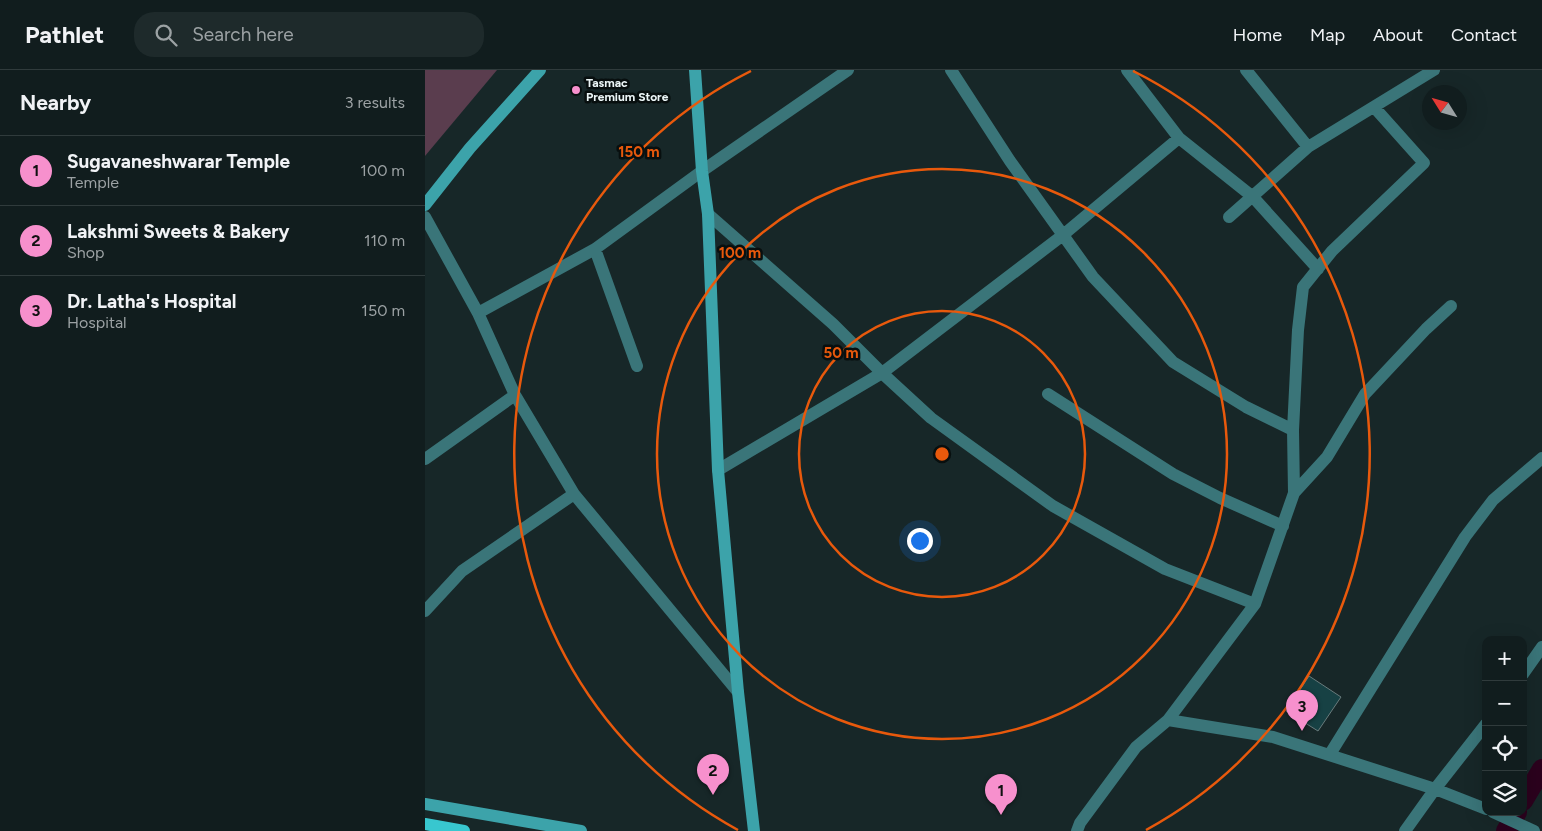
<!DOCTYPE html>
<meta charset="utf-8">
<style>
:root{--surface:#111d1e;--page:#1e2a2b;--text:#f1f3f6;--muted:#9ca2a4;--line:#303b3c;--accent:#f790cd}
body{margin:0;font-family:Figtree,sans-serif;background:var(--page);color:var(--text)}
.controls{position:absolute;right:15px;bottom:15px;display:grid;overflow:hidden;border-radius:10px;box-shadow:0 5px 20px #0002}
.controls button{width:45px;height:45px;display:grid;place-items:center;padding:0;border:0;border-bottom:1px solid var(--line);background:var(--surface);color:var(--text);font:25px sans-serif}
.compass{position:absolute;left:997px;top:15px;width:45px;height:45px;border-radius:50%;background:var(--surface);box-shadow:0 5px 20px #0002;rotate:307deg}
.you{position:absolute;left:494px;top:470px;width:18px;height:18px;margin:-12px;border:4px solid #fff;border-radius:50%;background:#1a73e8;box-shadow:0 0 0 8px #1a73e833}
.badge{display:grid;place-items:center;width:32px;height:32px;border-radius:50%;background:var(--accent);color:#111;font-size:16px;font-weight:700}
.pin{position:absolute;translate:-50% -41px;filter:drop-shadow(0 1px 2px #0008)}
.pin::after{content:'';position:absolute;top:26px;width:18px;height:15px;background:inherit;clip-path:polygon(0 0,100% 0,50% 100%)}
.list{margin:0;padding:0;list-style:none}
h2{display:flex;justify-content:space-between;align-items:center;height:65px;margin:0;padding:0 20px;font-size:21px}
h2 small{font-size:16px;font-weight:400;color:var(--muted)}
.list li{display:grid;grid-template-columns:32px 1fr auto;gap:15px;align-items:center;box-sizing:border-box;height:70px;padding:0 20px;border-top:1px solid var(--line)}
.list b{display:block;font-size:19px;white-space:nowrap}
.list p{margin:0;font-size:16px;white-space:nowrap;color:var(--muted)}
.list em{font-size:16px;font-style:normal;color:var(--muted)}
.icon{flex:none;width:28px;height:28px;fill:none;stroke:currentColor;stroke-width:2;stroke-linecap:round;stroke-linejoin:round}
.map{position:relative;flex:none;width:1117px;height:761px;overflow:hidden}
header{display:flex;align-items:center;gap:30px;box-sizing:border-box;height:70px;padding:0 25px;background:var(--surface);border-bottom:1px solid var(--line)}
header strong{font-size:24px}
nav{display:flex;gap:28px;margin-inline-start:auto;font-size:18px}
.search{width:350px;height:45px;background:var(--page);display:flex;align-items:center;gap:12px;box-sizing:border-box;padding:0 18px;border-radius:20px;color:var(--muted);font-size:19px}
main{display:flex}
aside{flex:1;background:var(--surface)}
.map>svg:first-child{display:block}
</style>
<header>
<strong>Pathlet</strong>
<div class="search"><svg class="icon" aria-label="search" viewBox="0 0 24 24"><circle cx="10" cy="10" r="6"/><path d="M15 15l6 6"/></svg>Search here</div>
<nav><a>Home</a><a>Map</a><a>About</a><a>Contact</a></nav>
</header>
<main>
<aside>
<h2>Nearby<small>3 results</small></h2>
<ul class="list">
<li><span class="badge">1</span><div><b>Sugavaneshwarar Temple</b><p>Temple</p></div><em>100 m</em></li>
<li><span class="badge">2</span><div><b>Lakshmi Sweets &amp; Bakery</b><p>Shop</p></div><em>110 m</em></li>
<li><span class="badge">3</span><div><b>Dr. Latha's Hospital</b><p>Hospital</p></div><em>150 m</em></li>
</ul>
</aside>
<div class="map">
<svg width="1117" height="761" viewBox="0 0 1117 761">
<rect width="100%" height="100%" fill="#172728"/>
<!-- green -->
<path fill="#5a3d4e" d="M0,0H72L0,86Z"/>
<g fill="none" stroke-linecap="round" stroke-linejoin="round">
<!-- canal -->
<path stroke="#2b021d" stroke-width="20" d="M1098,731L1117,699
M1081,761L1092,742"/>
</g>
<!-- building -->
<path fill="#174144" stroke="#687b7c" d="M884,606L916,627L893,661L861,641Z"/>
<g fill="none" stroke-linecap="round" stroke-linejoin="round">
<!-- street -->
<path stroke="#3a7579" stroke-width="12" d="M526,0L585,91L668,207L748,292L821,337L868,360
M702,0L754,68
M821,0L883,77
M283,144L408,254L457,303L506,348L628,436L740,499L830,534
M0,147L53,243L90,325L149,424L313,622
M804,147L883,77L1009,0
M170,179L212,296
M53,243L170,179L277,101L423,0
M623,324L748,404L795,428L858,456
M0,389L90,325
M293,400L457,303L638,165L754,68L828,127L893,199
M869,423L902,387L940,324L1001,259L1026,236
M0,541L37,501L149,424
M1098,604L1117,577
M743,650L830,534L869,423L868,360L873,260L878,217L907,181L999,93L949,37
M905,684L1040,467L1068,430L1117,388
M1068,742L1109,761
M652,761L655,753L711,677L743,650L848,667L1010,719L1061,739
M980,761L1010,719L1061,654"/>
<!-- secondary -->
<path stroke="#3ca3aa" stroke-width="12" d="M270,0L277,101L283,144L293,400L313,622L329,761
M0,135L45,78L115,0
M0,734L156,761"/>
<!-- primary -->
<path stroke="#38c7cf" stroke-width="12" d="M0,754L39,761"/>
</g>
<!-- distance rings -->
<g fill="none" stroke="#e8590c" stroke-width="2.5">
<circle cx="517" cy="384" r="143"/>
<circle cx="517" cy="384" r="285"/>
<path d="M313 760A428 428 0 0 1 326 1M708 1A428 428 0 0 1 721 760"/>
</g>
<!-- markers -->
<circle fill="#f790cd" stroke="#080f0f" stroke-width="2" cx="151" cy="20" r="5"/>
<g text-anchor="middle" stroke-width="5" stroke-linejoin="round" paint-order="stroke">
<!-- poi labels -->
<g font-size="12" font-weight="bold" fill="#ecf6f7" stroke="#080f0f" text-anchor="start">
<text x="161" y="17">Tasmac<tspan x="161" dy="14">Premium Store</tspan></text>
</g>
</g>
<circle cx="517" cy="384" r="8" fill="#e8590c" stroke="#080f0f" stroke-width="2.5"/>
<g font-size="15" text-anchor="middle" font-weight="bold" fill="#e8590c" stroke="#080f0f" stroke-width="5" stroke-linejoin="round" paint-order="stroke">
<text x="214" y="87">150 m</text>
<text x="315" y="188">100 m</text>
<text x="416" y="288">50 m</text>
</g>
</svg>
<div class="controls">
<button>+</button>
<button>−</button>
<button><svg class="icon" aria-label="locate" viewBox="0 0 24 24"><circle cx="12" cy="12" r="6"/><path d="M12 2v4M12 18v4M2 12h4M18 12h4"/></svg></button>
<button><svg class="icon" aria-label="layers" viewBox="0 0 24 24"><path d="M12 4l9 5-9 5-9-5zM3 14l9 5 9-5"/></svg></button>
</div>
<svg class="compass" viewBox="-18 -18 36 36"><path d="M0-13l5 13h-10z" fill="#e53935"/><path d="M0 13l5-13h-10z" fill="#9ca2a4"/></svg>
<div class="you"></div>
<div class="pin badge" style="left:576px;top:745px">1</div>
<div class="pin badge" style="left:288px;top:725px">2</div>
<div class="pin badge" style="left:877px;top:661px">3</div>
</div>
</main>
